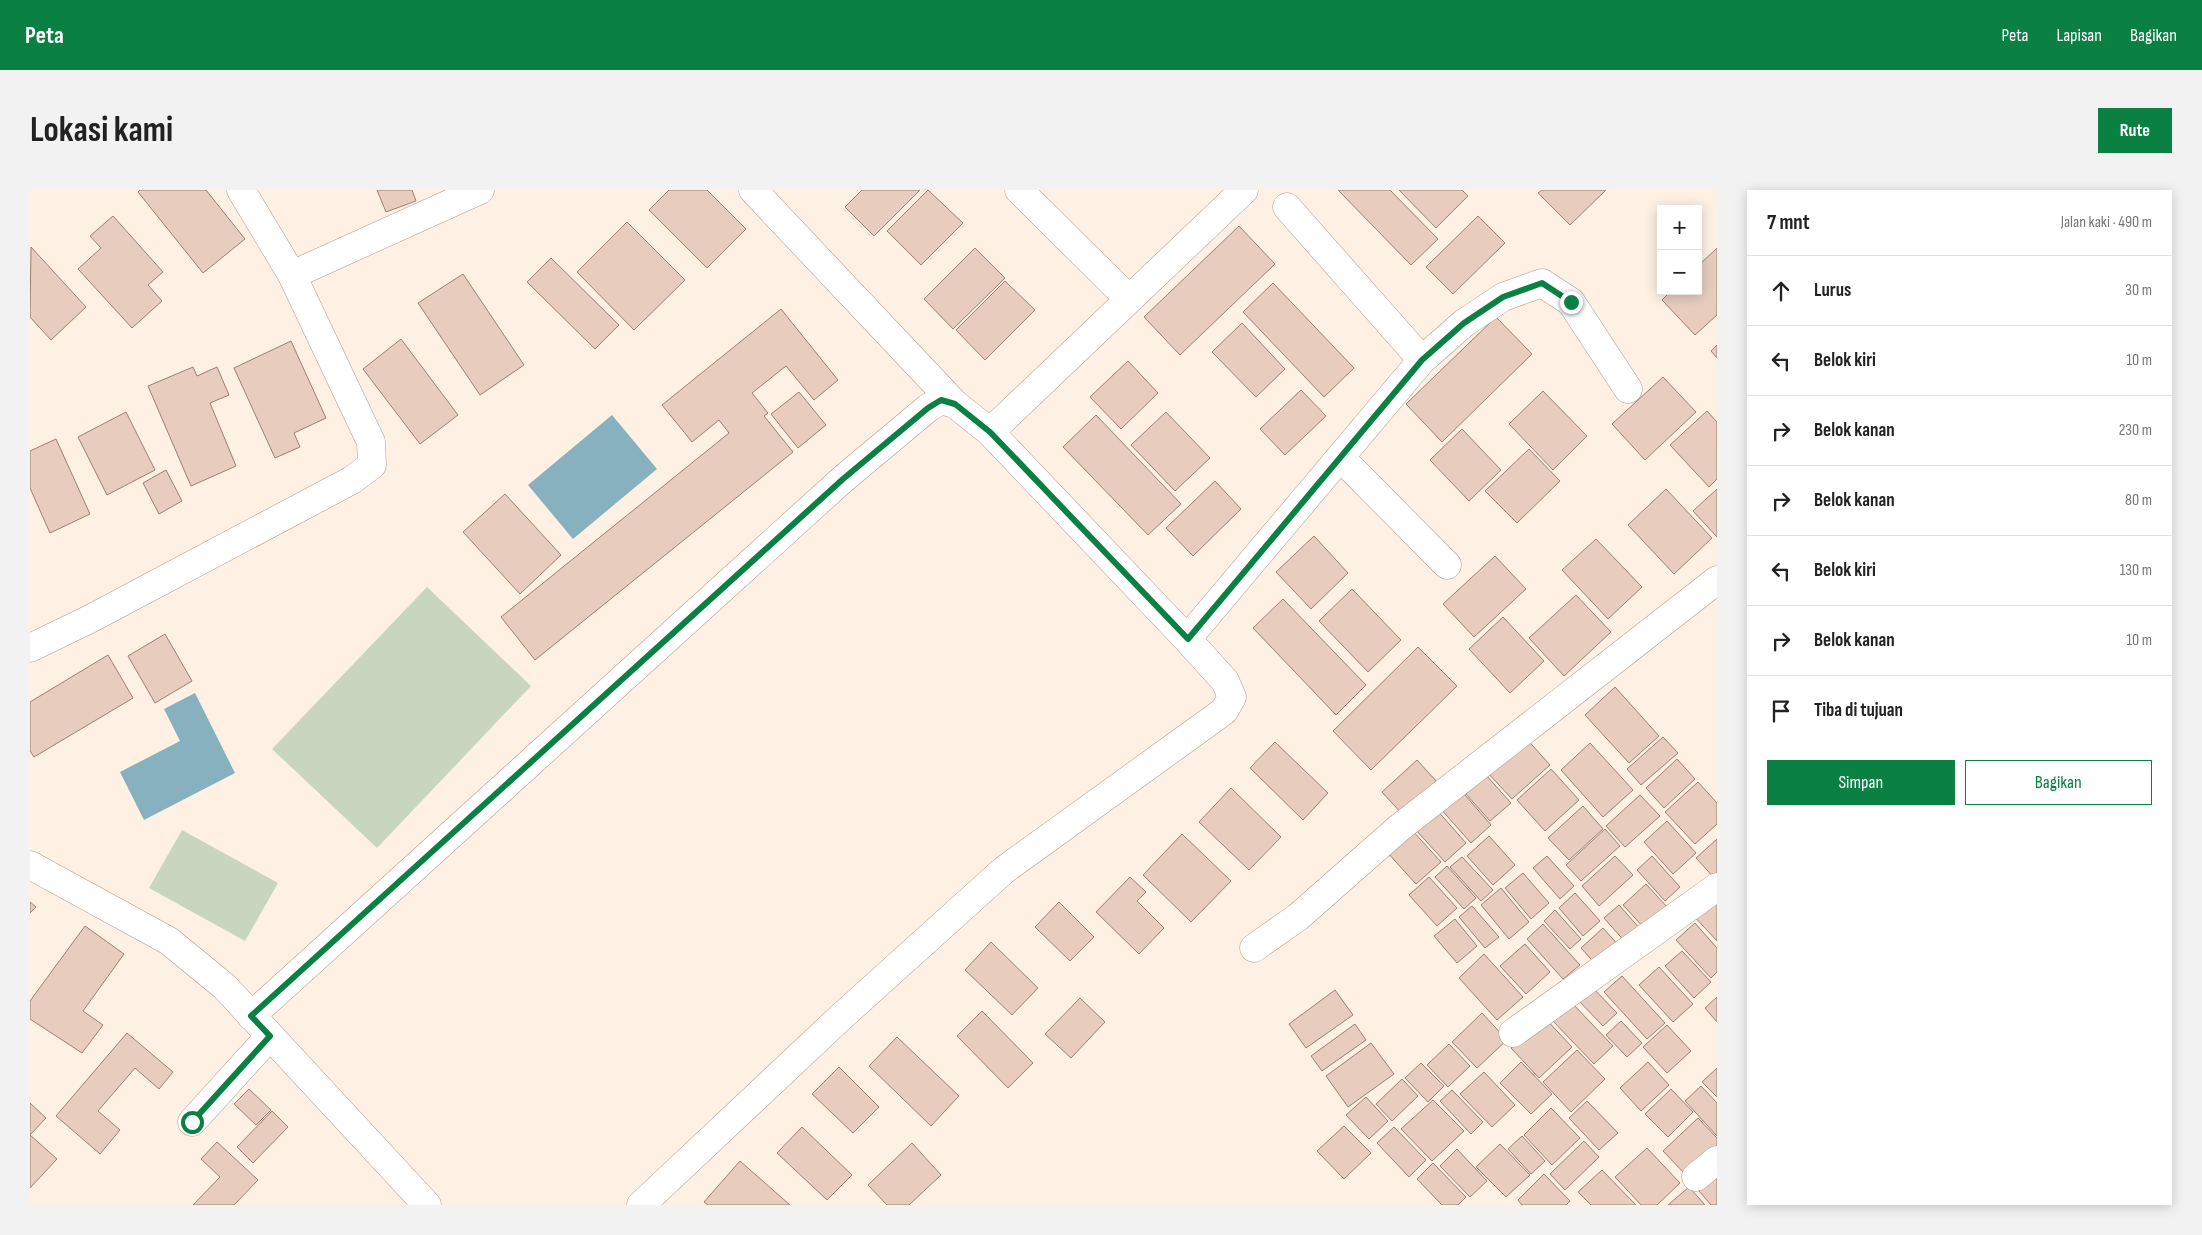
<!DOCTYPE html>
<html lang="id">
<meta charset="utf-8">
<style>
:root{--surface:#fff;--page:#f2f2f2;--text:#222;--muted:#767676;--line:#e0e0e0;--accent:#0b8043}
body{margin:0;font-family:"Sofia Sans Condensed",sans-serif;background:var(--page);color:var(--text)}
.controls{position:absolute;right:15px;top:15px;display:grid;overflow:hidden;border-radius:0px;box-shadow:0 2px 12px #0003}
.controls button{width:45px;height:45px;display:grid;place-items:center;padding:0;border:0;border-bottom:1px solid var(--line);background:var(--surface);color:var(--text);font:25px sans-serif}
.stop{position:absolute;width:15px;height:15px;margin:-11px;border:4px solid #0b8043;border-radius:50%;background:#fff}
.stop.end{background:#0b8043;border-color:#fff;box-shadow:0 1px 5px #0008}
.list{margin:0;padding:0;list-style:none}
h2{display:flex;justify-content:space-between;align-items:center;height:65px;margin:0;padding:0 20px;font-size:21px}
h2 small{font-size:16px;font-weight:400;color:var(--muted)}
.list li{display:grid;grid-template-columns:32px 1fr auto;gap:15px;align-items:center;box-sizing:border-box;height:70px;padding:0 20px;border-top:1px solid var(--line)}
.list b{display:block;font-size:19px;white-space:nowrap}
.list em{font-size:16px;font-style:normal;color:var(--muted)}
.actions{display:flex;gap:10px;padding:15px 20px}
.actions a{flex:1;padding:11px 0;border:1px solid var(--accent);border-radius:0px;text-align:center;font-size:18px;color:var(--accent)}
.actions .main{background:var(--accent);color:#fff}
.icon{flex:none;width:28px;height:28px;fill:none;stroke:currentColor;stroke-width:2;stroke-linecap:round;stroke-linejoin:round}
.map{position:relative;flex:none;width:1687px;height:1015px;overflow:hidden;border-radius:0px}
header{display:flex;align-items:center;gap:30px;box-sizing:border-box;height:70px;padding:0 25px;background:var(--accent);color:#fff}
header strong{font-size:24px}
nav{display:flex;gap:28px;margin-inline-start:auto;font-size:18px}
.intro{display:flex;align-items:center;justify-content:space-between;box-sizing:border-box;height:120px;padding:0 30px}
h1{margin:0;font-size:35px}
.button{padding:12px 22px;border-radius:0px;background:var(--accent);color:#fff;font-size:18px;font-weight:700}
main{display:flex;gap:30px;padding:0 30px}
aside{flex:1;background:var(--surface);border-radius:0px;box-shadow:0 2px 12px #0003}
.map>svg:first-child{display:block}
</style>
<header>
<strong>Peta</strong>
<nav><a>Peta</a><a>Lapisan</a><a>Bagikan</a></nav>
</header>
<div class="intro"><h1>Lokasi kami</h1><a class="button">Rute</a></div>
<main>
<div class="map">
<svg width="1687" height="1015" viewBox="0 0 1687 1015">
<rect width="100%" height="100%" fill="#fef1e4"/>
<!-- green -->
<path fill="#c8d6c0" d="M397,397L501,496L347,658L242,559Z
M152,640L248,693L215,751L119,698Z"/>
<!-- water -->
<path fill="#87b1be" d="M582,225L627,279L543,349L498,295Z
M165,503L205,583L114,630L90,582L150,551L134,519Z"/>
<!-- building -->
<path fill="#e8cdbe" stroke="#998072" d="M110,0H176L215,49L173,83L108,2Z
M347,0H382L386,11L356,22Z
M639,0H677L716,39L677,78L619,20Z
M832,0H890L844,46L815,17Z
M898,0L933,33L891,75L857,41Z
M1308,0H1360L1408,49L1381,75Z
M1369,0H1432L1438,6L1406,38Z
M1512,0H1576L1540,35L1508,3Z
M83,26L133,82L118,95L132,111L102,138L48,79L71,58L60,46Z
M1448,26L1475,53L1423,104L1396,77Z
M597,32L655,90L604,140L547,82Z
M1209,36L1245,74L1150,165L1114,127Z
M1,57L56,117L21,150L0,127Z
M945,58L975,88L923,139L894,109Z
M1687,58V125L1665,145L1632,110L1641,101H1668V76Z
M521,68L589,135L565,159L497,92Z
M433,84L494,175L450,205L388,113Z
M975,91L1005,120L955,170L926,140Z
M1243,93L1324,178L1294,207L1213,122Z
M751,119L808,190L784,210L756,176L722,203L738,223L734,226L763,262L505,470L471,427L699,243L689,230L662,252L632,215Z
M1466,127L1502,164L1412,252L1376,214Z
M1212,133L1255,179L1226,207L1182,162Z
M371,149L428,225L390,254L333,179Z
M261,151L296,228L264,243L270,257L245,268L204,178Z
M1687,155V168L1681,161Z
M1098,171L1128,203L1091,239L1060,207Z
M163,177L167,186L187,177L199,205L180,213L206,276L161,296L118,196Z
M1633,187L1666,222L1615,270L1582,234Z
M1271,200L1296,226L1255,265L1230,239Z
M1513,201L1557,246L1523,280L1479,234Z
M769,202L796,235L768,258L741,224Z
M1677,221L1687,232V289L1679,297L1640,255Z
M96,222L125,280L77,305L48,247Z
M1136,222L1180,268L1145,301L1101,255Z
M1066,225L1151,314L1118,345L1033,257Z
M1432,239L1471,280L1439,311L1400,270Z
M26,249L60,324L20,343L0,298V261Z
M1499,259L1530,291L1487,333L1455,301Z
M136,280L152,311L129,324L113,293Z
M1185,291L1211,319L1163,366L1136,338Z
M1636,299L1682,348L1644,384L1598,335Z
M1687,299V347L1663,321Z
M475,304L531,365L490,404L433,342Z
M1284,346L1318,383L1281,419L1246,382Z
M1566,349L1612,397L1578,429L1532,380Z
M1465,366L1496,399L1444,447L1413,414Z
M1322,399L1371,450L1338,482L1289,431Z
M1546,405L1581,442L1534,486L1499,448Z
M1253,409L1336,495L1306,525L1223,438Z
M1473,427L1514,471L1480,503L1439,459Z
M135,444L162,491L125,513L98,466Z
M1388,457L1427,496L1341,580L1303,541Z
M78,465L103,508L4,567L0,561V512Z
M1585,497L1629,546L1599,573L1555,525Z
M1494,546L1520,575L1482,609L1456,581Z
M1633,547L1648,563L1611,595L1597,579Z
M1245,552L1298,603L1273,630L1220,578Z
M1560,553L1603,600L1573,627L1531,580Z
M1647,569L1665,589L1634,618L1616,598Z
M1387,570L1407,592L1372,624L1352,602Z
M1521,579L1549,610L1515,641L1487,610Z
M1456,585L1481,613L1460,631L1436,604Z
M1668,592L1687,613V634L1665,654L1635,622Z
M1201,598L1251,647L1219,680L1169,632Z
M1429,598L1461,635L1441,653L1409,617Z
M1610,605L1630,626L1595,657L1576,636Z
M1553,616L1573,639L1539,670L1518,648Z
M1406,619L1436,653L1415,672L1385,639Z
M1637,631L1666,663L1643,684L1614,652Z
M1381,639L1411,672L1386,694L1356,661Z
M1575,639L1590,656L1551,691L1536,675Z
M1152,644L1201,691L1161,732L1113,685Z
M1459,646L1485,675L1463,695L1437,666Z
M1687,649V691L1666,668Z
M1517,666L1544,696L1530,709L1503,678Z
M1585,666L1603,685L1569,716L1552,696Z
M1622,666L1650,697L1635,711L1607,680Z
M1432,667L1463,700L1451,711L1420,677Z
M1417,676L1446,708L1434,719L1405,687Z
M1493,683L1519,713L1501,729L1475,698Z
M1100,687L1116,702L1107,711L1134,738L1109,764L1066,722Z
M1399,687L1427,718L1407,736L1379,705Z
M1616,694L1638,718L1615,739L1593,715Z
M1471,698L1499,732L1479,749L1451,715Z
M1545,703L1570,731L1553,746L1529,718Z
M1687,704V751L1660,722Z
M0,712L6,717L0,723Z
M1029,712L1064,747L1040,771L1005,737Z
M1589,715L1612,741L1597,754L1574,728Z
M1442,716L1469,747L1455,758L1429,727Z
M1525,720L1551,749L1540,759L1514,731Z
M1425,729L1447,756L1427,773L1404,746Z
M1665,733L1687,758V782L1681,788L1646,750Z
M1513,734L1550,775L1533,789L1497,749Z
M55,736L94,764L53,821L73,835L52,863L0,829V811Z
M1573,738L1591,758L1569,778L1551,758Z
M961,752L1008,798L982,825L935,780Z
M1495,754L1520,782L1496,804L1470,776Z
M1652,761L1681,792L1664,808L1635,776Z
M1454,764L1493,807L1467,830L1429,788Z
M1629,777L1663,814L1643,832L1609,795Z
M1592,786L1635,833L1617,849L1574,802Z
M1560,795L1587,823L1573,836L1546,808Z
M1305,800L1323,825L1276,858L1259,834Z
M1687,807V832L1675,818Z
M1050,808L1075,832L1041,868L1015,844Z
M1540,811L1583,856L1564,874L1521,829Z
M952,821L1003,873L978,898L927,846Z
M1452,823L1477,850L1447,878L1422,852Z
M1514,827L1542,857L1509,888L1481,858Z
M1591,831L1612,853L1597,867L1576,845Z
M1325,834L1336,850L1292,881L1281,866Z
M1637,835L1661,861L1637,883L1613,857Z
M97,843L143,882L129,899L105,878L68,921L90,940L70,964L26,926Z
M867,847L929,906L901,936L839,876Z
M1341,853L1364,884L1318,917L1296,886Z
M1419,854L1440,876L1418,897L1397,875Z
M1547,860L1575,889L1541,922L1513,892Z
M1491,872L1522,904L1501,924L1470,893Z
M1618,872L1639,895L1611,921L1590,898Z
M1391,873L1414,896L1398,912L1375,888Z
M809,877L849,917L823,943L782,904Z
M1687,878V907L1672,892Z
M1454,882L1485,915L1462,937L1430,904Z
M1372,889L1388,906L1362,931L1346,914Z
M1671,896L1687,913V946L1655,911Z
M219,899L241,920L226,935L204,914Z
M1641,899L1663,922L1638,947L1615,924Z
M1422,900L1453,932L1441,944L1410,911Z
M1336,907L1358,931L1339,949L1316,925Z
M1403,910L1434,941L1402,971L1371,939Z
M1557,911L1588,943L1569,960L1539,928Z
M0,913L16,928L0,945L27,969L0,998Z
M1521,918L1550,948L1522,975L1494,945Z
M242,921L258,937L223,973L207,957Z
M1668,928L1687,948V958L1657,986L1633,961Z
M1314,936L1341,963L1314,989L1287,961Z
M772,937L822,985L797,1010L747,963Z
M1364,937L1396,970L1379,987L1347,953Z
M1492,946L1515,971L1501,984L1478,959Z
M1554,951L1569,967L1535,1000L1520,984Z
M187,952L228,990L204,1015H163L190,987L171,969Z
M882,953L911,985L879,1015H857L838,995Z
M1470,954L1500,985L1476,1007L1446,977Z
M1617,958L1650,993L1627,1015H1611L1585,987Z
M1427,959L1457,991L1440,1007L1410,976Z
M710,971L760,1015H678L674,1012Z
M1403,973L1436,1007L1428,1015H1412L1387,989Z
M1687,979V1015H1681L1663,994Z
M1572,980L1606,1015H1561L1548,1002Z
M1514,984L1540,1011L1536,1015H1492L1488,1010Z
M1659,997L1675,1015H1638Z"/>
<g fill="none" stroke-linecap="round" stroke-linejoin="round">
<defs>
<path id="minor" d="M723,0L925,214
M989,0L1099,109
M1257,17L1392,170
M262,85L450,0
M960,242L1214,0
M1310,267L1417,375
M0,458L60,429L322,290L342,275L341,252L262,85L211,0
M0,675L139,751L195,797L397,1015
M1224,758L1268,727L1369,638L1687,390
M221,826L813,289L898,218L911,210L925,214L960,242L1157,449
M1483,843L1687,697
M162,932L240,846
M1666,987L1687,970
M611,1015L811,827L974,680L1194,521L1202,507L1195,491L1157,449L1392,170L1434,133L1473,107L1512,93L1541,112L1598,199"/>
</defs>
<!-- minor casing -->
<use href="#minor" stroke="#af9a87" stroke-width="29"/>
<!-- minor -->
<use href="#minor" stroke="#fff" stroke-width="28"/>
</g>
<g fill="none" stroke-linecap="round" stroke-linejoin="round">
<!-- route -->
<path stroke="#0b8043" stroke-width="6" d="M162,932L240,846L221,826L813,289L898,218L911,210L925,214L960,242L1158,449L1392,170L1434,133L1473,107L1512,93L1541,112"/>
</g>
</svg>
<div class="controls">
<button>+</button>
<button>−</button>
</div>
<div class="stop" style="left:162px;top:932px"></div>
<div class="stop end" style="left:1541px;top:112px"></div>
</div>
<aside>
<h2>7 mnt<small>Jalan kaki · 490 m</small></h2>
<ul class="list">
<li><svg class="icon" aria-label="ahead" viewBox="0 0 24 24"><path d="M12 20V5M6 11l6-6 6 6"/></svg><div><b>Lurus</b></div><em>30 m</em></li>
<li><svg class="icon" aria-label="left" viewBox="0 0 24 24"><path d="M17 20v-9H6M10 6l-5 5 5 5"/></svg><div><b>Belok kiri</b></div><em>10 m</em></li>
<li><svg class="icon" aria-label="right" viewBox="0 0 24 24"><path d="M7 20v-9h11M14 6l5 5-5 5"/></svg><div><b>Belok kanan</b></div><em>230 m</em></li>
<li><svg class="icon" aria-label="right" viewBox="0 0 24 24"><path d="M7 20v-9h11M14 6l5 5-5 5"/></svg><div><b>Belok kanan</b></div><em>80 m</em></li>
<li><svg class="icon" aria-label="left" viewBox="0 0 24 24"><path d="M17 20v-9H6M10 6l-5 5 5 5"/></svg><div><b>Belok kiri</b></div><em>130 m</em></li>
<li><svg class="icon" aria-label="right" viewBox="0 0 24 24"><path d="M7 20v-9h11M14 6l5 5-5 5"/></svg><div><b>Belok kanan</b></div><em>10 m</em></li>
<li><svg class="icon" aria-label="arrive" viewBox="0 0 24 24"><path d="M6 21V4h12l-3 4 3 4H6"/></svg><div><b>Tiba di tujuan</b></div></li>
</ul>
<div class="actions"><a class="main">Simpan</a><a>Bagikan</a></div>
</aside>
</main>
